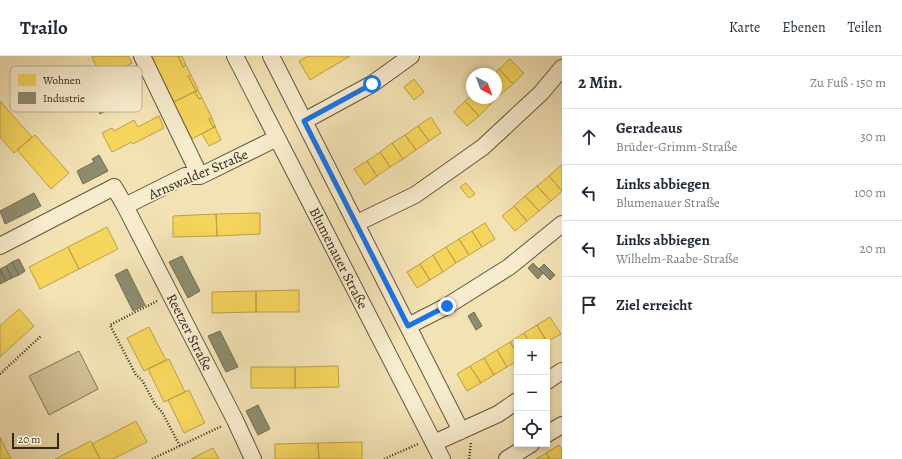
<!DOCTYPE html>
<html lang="de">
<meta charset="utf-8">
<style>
:root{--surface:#fff;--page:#f2f2f3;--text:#1f2937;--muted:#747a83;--line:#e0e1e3}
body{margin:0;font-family:Alegreya,serif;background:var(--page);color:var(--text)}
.controls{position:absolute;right:12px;bottom:12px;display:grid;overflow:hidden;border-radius:0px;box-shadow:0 2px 6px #0003}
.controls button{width:36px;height:36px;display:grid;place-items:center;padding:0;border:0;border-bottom:1px solid var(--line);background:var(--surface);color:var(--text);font:20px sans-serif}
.compass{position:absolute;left:466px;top:12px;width:36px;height:36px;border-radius:50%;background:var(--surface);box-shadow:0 2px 6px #0003;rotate:139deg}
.scale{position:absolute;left:12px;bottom:10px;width:47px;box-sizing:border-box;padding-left:4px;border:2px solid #342619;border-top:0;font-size:11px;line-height:14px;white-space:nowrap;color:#342619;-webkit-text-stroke:3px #f7ecce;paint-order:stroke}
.stop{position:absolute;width:12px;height:12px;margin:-9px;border:3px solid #1a73e8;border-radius:50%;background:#fff}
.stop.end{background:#1a73e8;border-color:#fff;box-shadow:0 1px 4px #0008}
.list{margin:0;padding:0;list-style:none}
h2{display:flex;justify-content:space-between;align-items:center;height:52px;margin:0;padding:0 16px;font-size:17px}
h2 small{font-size:13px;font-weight:400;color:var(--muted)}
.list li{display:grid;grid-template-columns:26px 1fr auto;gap:12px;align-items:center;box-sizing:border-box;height:56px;padding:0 16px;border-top:1px solid var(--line)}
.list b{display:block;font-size:15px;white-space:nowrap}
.list p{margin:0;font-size:13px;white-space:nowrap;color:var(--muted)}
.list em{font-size:13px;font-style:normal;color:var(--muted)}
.icon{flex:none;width:22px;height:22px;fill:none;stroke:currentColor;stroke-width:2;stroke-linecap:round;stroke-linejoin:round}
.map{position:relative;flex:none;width:562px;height:403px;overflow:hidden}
header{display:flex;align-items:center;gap:24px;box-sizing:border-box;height:56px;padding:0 20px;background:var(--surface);border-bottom:1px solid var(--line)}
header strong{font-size:19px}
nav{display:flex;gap:22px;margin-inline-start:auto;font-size:14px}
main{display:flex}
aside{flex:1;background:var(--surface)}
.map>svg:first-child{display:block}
</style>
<header>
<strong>Trailo</strong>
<nav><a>Karte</a><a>Ebenen</a><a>Teilen</a></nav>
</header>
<main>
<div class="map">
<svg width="562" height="403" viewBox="0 0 562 403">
<rect width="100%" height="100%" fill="#f3e2b4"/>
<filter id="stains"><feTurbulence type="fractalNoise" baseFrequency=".005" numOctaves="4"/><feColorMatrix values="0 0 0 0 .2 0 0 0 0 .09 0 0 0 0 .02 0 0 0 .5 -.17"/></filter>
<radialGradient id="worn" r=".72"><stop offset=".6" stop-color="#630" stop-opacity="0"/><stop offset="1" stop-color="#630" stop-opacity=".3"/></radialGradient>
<!-- green -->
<path fill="#d3c29a" stroke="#84745a" d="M79,295L98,333L49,359L29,320Z"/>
<!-- homes -->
<path fill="#f6d55c" stroke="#bca048" d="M93,0H128L132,7L102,22L92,1Z
M151,0H178L183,11L186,9L191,19L188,20L196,35L174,46Z
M178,0H182L186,9L183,11Z
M308,0H350L310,24L299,5Z
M510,3L524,17L513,28L499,13Z
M499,13L513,28L501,38L496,32V18H494Z
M191,19L198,33L196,35L188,20Z
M414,23L424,36L414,44L404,31Z
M496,32L501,38L490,49L483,42H496Z
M198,34L195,36L199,43L202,42L212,62L209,63L213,71L216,70L192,83L173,46Z
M198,34L202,42L199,43L195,36Z
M472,39V42H483L490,49L479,60L465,45Z
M0,45L32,81L14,97L0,81Z
M465,45L479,60L467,70L454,56Z
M159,60L164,72L133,88L132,86L112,96L102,77L112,72L114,75L134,64L138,71Z
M431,61L441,77L429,85L418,70Z
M212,62L215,70L213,71L209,63Z
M418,70L429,85L416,94L405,79Z
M215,71L221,84L209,90L202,78Z
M35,79L69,117L51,133L17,94Z
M405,79L416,94L403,103L392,87Z
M392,87L403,103L390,111L380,96Z
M380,96L390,111L377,120L367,105Z
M367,105L377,120L365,129L354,113Z
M561,109L562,111V135L549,120Z
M549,120L562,135L551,145L537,130Z
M466,127L475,138L469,142L460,131Z
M537,130L551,145L539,155L525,140Z
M525,140L539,155L527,165L514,150Z
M514,150L527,165L515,175L502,160Z
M260,157V178L217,180L216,158Z
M216,158L217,180L173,181V160Z
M485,167L495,183L482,191L472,175Z
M107,171L118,193L79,213L68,191Z
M472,175L482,191L469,199L459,183Z
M459,183L469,199L456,207L446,191Z
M68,191L79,213L40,233L29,211Z
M446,191L456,207L443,216L433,199Z
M433,199L443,216L430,224L420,208Z
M420,208L430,224L417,232L407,216Z
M299,234V256H256V235Z
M256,235V256L212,257V236Z
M19,253L34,270L0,301V270Z
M550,261L561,278L547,286L537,269Z
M537,269L547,286H529L524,277Z
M149,271L166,304L144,315L127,282Z
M524,277L529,286H517V297L510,286Z
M510,286L517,297V305L507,311L497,294Z
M497,294L507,311L494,319L484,302Z
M484,302L494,319L481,327L470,310Z
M169,303L185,336L164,346L148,313Z
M338,310L339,331L295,332V311Z
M470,310L481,327L467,335L457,318Z
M251,311H295V332H251Z
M189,334L205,367L184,377L168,344Z
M136,365L147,386L113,403H100L92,388Z
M0,381L11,403H0Z
M91,385L100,403H55Z
M362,386V403H319L318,387Z
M318,387L319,403H275V388Z
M559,389L562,394V403H550L546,397Z
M213,392L219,403H191Z
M546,397L549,403H536Z"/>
<!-- industry -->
<path fill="#8c8c6e" stroke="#726d54" d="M105,32L109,39L106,40L112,52L100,58L91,39Z
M99,99L108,115L83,128L77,115L94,106L92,103Z
M34,137L41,150L5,168L0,155Z
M182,200L200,235L188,242L169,206Z
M19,203L25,215L19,219L12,206Z
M12,206L19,219L12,222L6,210Z
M533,207L543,217L538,223L528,212Z
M544,208L555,219L550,224L539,213Z
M6,210L12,222L6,225L0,213Z
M0,213L6,225L0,228Z
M127,213L145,249L133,255L115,219Z
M474,256L482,270L476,274L468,260Z
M220,275L238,311L226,316L208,280Z
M258,349L270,373L258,379L246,355Z"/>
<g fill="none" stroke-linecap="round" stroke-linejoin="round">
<defs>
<path id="minor" d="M142,0L200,120
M235,0L442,403
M271,0L461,375
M304,65L372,28L411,0
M125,150L235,364L253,403
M357,167L415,139L483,91L541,37L562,12
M0,190L114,131L125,150L185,120H200L277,82
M408,270L447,250L509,211L562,168
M547,325L562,315
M547,378L562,369
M434,387L498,358L517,345
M507,403L531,388"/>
</defs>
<!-- minor casing -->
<use href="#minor" stroke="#645540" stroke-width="18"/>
<!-- path -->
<path stroke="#342619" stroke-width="2.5" stroke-dasharray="1 2" stroke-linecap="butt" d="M157,245L110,269L136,319L142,324L156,350L162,356L180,390
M0,318L41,280
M152,403L222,370
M384,403L418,388
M469,403L471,386"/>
<!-- minor -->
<use href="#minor" stroke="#f7ecce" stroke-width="16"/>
</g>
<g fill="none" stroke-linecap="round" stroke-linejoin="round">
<!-- route -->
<path stroke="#1a73e8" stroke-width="5" d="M372,28L304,65L408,270L447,250"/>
</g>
<g text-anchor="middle" stroke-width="4" stroke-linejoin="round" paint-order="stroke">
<!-- street labels -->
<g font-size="14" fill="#342619" stroke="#f7ecce">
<text transform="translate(198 118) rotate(-23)" y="5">Arnswalder Straße</text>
<text transform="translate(339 202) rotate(63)" y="5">Blumenauer Straße</text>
<text transform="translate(190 276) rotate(63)" y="5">Reetzer Straße</text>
</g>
</g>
<!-- legend -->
<rect x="10" y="10" width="132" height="46" rx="6" fill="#f7ecce" stroke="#bcb198" stroke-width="1"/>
<rect x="18" y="18" width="18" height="12" fill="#f6d55c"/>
<rect x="18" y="36" width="18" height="12" fill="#8c8c6e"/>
<g font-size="11" fill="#342619">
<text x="43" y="28">Wohnen</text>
<text x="43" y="46">Industrie</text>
</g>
<rect width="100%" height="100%" filter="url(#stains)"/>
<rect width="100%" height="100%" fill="url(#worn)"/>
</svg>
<div class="controls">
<button>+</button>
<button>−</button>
<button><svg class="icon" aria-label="locate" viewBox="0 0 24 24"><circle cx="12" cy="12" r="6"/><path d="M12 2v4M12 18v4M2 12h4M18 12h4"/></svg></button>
</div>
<svg class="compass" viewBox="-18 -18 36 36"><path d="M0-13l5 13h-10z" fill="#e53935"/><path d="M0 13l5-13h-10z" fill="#747a83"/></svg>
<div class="scale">20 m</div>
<div class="stop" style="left:372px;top:28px"></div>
<div class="stop end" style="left:447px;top:250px"></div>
</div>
<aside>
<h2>2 Min.<small>Zu Fuß · 150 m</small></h2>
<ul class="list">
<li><svg class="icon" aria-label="ahead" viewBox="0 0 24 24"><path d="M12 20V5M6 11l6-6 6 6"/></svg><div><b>Geradeaus</b><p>Brüder-Grimm-Straße</p></div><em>30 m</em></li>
<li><svg class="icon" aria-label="left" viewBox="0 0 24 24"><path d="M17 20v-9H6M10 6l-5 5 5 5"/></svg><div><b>Links abbiegen</b><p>Blumenauer Straße</p></div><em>100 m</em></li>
<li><svg class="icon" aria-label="left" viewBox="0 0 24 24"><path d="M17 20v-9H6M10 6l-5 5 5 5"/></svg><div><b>Links abbiegen</b><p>Wilhelm-Raabe-Straße</p></div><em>20 m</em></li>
<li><svg class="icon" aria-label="arrive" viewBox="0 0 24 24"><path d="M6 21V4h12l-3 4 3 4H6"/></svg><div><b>Ziel erreicht</b></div></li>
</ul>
</aside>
</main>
